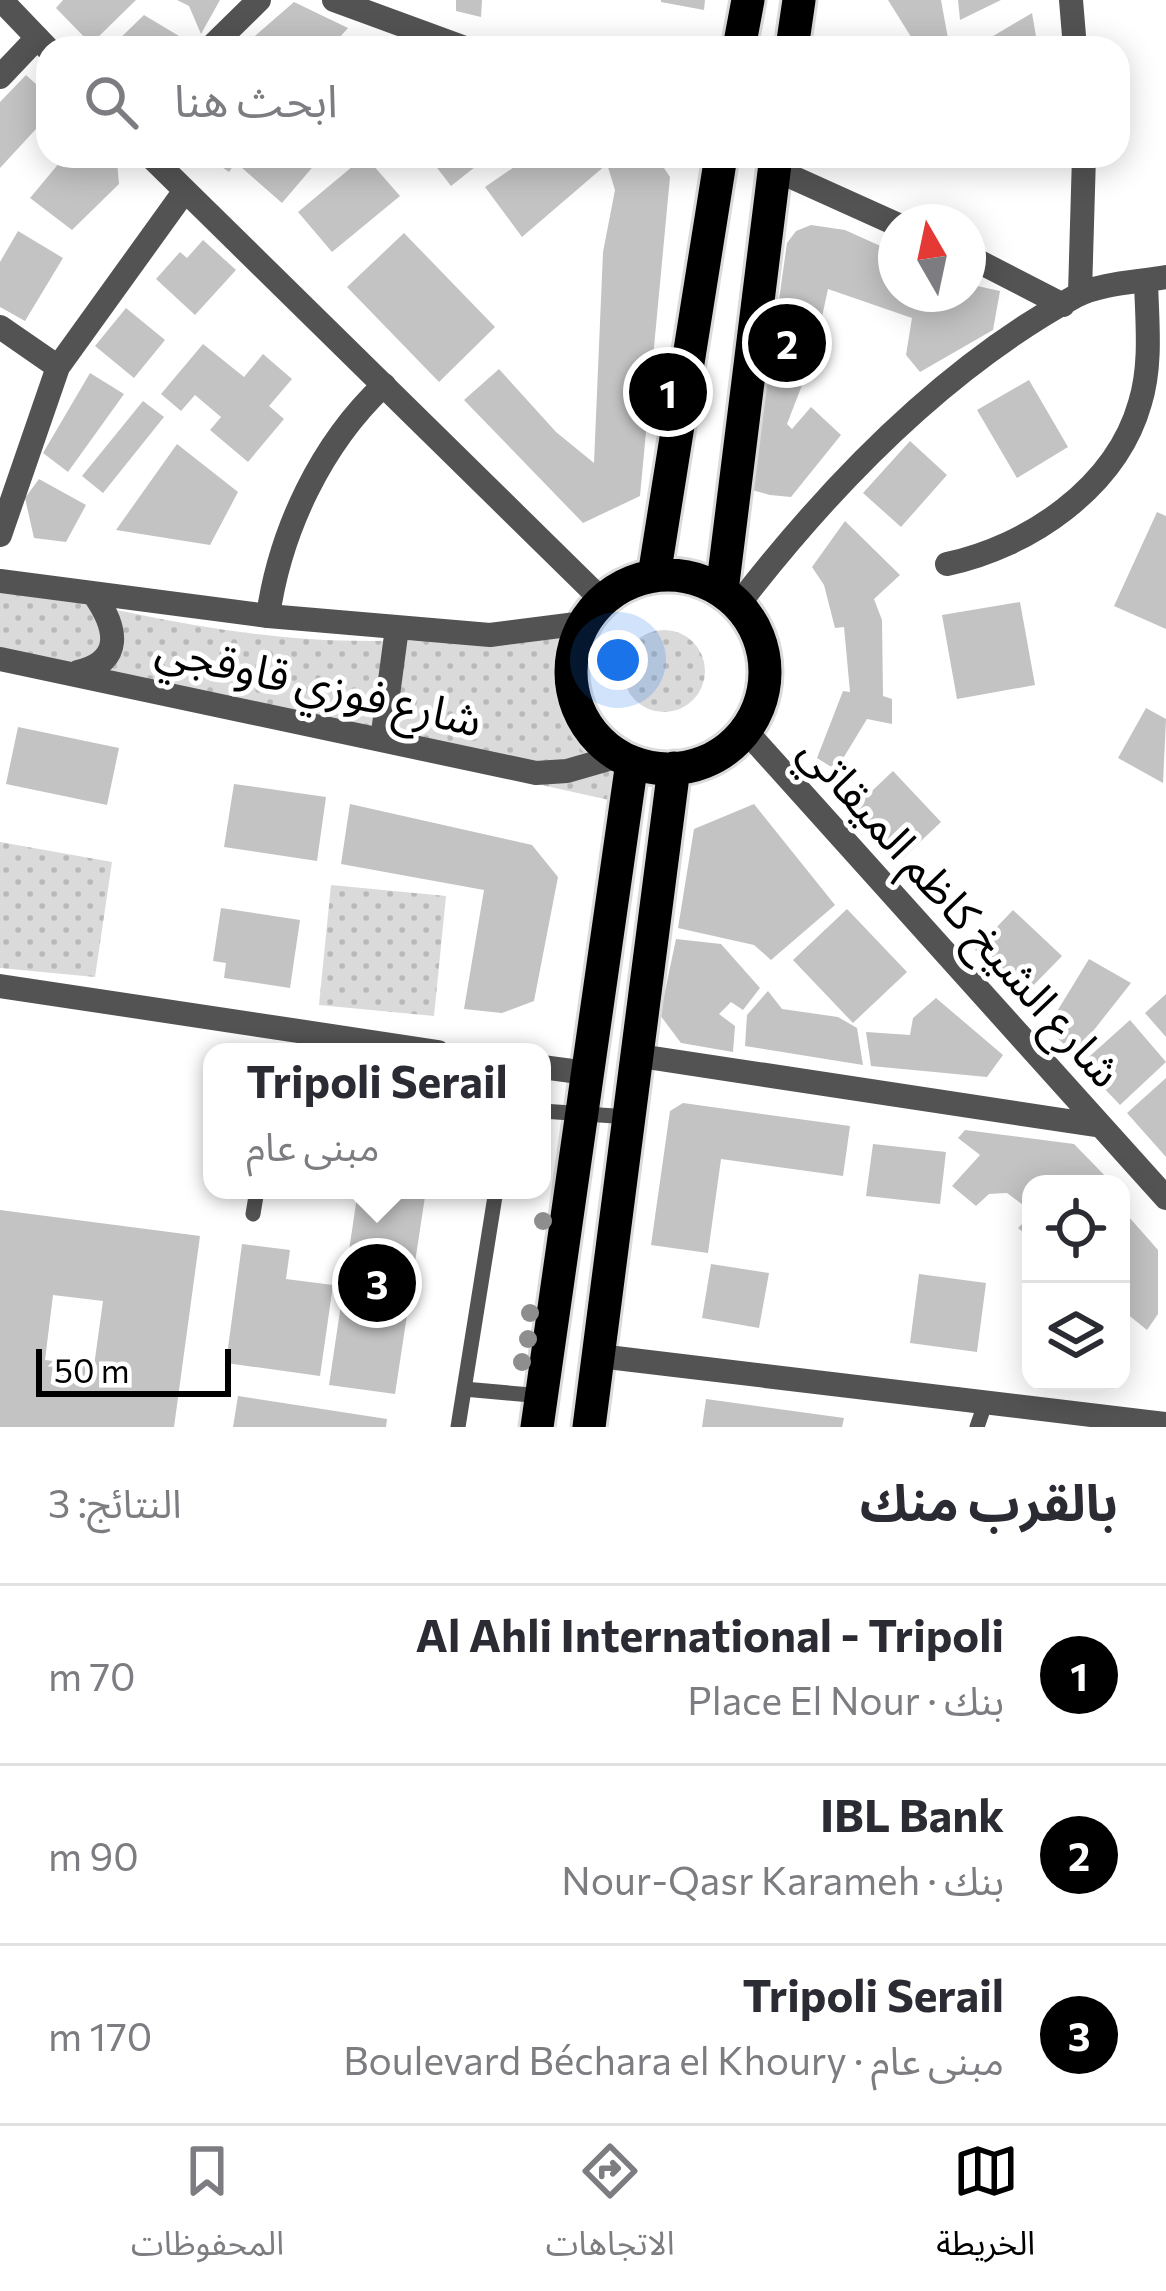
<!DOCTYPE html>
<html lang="ar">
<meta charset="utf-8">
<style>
:root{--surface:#fff;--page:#f2f2f3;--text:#2b2b33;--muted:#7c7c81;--line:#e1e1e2;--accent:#000}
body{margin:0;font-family:Commissioner,"Noto Sans Arabic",sans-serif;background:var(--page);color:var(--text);direction:rtl}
.controls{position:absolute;right:36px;bottom:36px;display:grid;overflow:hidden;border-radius:24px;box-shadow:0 6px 30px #0003}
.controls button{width:108px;height:108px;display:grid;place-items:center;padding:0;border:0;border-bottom:3px solid var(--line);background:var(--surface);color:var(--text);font:60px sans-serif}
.compass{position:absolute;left:878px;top:204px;width:108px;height:108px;border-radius:50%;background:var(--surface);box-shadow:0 6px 30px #0003;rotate:351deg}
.scale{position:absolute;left:36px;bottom:30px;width:195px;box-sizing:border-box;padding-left:12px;border:6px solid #000;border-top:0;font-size:33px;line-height:42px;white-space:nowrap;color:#000;-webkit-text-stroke:9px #fff;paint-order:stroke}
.you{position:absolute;left:618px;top:660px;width:42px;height:42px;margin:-30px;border:9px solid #fff;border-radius:50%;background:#1a73e8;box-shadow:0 0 0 18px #1a73e833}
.badge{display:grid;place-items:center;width:78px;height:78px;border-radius:50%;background:var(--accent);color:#fff;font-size:39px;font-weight:700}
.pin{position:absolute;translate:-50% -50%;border:6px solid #fff;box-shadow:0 3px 12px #0006}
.popup{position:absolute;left:203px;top:1043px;width:348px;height:156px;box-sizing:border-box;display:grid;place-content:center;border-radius:24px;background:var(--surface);filter:drop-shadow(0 3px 9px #0005);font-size:39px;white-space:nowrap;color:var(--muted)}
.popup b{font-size:45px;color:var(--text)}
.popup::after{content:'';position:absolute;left:50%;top:100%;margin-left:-24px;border:24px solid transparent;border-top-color:var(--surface)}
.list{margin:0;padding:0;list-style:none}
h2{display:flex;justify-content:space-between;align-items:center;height:156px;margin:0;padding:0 48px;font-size:51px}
h2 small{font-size:39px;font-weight:400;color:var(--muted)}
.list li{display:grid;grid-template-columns:78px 1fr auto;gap:36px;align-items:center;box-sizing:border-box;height:180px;padding:0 48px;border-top:3px solid var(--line)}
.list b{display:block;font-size:45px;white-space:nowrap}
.list p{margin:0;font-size:39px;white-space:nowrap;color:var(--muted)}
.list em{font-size:39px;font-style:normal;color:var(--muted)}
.icon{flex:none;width:66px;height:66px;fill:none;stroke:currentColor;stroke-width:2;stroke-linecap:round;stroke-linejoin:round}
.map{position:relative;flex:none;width:1166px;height:1427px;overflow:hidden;direction:ltr}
.search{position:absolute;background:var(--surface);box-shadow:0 6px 30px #0003;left:36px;right:36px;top:36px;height:132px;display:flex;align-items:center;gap:30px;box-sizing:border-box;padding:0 42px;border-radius:36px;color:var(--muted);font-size:45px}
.sheet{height:696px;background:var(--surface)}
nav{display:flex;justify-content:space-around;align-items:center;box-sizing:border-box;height:168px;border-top:3px solid var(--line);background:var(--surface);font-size:33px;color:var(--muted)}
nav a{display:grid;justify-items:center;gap:6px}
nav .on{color:var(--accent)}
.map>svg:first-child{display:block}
</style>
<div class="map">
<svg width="1166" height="1427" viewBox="0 0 1166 1427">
<defs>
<pattern id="grass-dots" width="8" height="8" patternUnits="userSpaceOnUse" patternTransform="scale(3)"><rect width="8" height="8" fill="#dadada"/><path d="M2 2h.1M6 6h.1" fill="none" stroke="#b9b9b9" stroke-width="1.8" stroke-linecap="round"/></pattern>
</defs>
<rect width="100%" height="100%" fill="#fff"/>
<!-- grass -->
<path fill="url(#grass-dots)" d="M0,584C103,607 203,632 309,639C395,645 481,635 568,639L579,691L645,808L0,664Z
M623 671a41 41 0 1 1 82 0a41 41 0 1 1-82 0Z
M0,842L112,862L95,977L0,968Z
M331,885L446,896L434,1016L319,1005Z"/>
<!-- building -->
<path fill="#c3c3c3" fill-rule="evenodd" d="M63,0H136L91,44L56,8Z
M177,0H220L201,34L189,6Z
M456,0H482L481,17L456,11Z
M661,0H705L704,10L661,2Z
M888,0H941L949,44L918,48Z
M958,0H1001L960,20Z
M294,2L348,28L330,48H241Z
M1032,13L1038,48H973Z
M144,15L184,39L175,48L112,46Z
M544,36H583L614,47L538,48Z
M26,75L48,95V116L0,168V102Z
M65,156H111L117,162L119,184L72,230L30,198Z
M206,156H240L229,172Z
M252,156H322L282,203L241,167Z
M365,156L400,196L332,252L298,212Z
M428,156H489L451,186Z
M530,156H656L670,177L640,496L583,523L464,400L499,369L556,432L594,463L603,252L615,190L607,164L522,237L485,187Z
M994,156H1045L1046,159L995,164Z
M811,225L845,230L896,253V294H968V284L1000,291L993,330L920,372L906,355L912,318L828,289L814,354L787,424L792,429L811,407L841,435L791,497L770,495L752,490L787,243L796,231Z
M18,231L63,258L25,321L0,307V262Z
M404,233L495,327L439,382L347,287Z
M203,240L236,270L195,315L156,279L180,252L187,258Z
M126,308L165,340L134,378L95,346Z
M203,344L244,377L263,354L292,379L269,406L284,419L248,462L210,430L221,417L195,395L181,411L161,394Z
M90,373L124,394L68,472L43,453Z
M1029,380L1068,447L1017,478L977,410Z
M143,401L164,417L103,493L82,476Z
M910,441L947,475L901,527L863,493Z
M177,444L238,492L210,545L116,530Z
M39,479L86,505L66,542L34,538L25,498Z
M1157,512L1166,516V629L1114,606Z
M845,521L900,575L874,599L882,620L883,696L892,699V724L867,719L836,770L817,758L843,691L850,692L844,627L835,628L824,585L812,567Z
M1020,602L1035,685L957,699L942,615Z
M1146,708L1166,719L1163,783L1118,758Z
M18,727L119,748L107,805L6,784Z
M893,771L941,822L903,858L855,807Z
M234,784L326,797L317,861L224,847Z
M350,804L532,845L558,877L534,1001L502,1013L464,1009L484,890L341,864Z
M754,804L835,905L771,960L754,945L678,928L694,829Z
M221,908L300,920L290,988L224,978L226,963L213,961Z
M847,909L907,972L853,1023L793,960Z
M1013,910L1062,956L1023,996L975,950Z
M676,939L721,944L760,988L743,1010L731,1002L719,1014L735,1026L733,1052L681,1043L660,1015Z
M1089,959L1131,983L1075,1054L1056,1037L1053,1018Z
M768,991L782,1009L838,1017L857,1028L863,1065L745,1046L747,1015Z
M1166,994V1037L1145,1013Z
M936,998L1003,1055L987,1077L871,1066L866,1032L910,1035L913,1018Z
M1130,1020L1166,1062L1120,1105L1081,1064Z
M1166,1078V1157L1127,1113Z
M683,1103L850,1126L843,1176L721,1159L708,1253L651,1245L670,1111Z
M965,1130L1074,1144L1113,1184H1031V1211L1007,1193L989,1194L976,1206L952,1186L980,1155L958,1138Z
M873,1144L946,1152L940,1204L866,1196Z
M358,1190H426L395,1394L329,1385Z
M1121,1208L1158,1250V1314L1147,1330L1121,1309Z
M0,1210L200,1236L174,1427H0ZM53,1295L103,1301L94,1366L45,1360Z
M1031,1215V1238L1018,1228Z
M242,1244L290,1250L286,1279L333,1285L320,1376L226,1363Z
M711,1264L769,1273L759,1328L702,1318Z
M919,1274L986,1283L977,1352L910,1343Z
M238,1396L387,1419L386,1427H233Z
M706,1399L844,1418L842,1427H702Z"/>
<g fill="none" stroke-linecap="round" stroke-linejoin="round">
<defs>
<path id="trunk" d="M739,48L748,0
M792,48L799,0
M571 672a97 97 0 1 1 194 0a97 97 0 1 1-194 0Z
M654,576L721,156
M722,591L776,156
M537,1427L632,762
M589,1427L674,768"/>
</defs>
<!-- trunk casing -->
<use href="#trunk" stroke="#dbdbdb" stroke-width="39"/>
<!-- service -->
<path stroke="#535353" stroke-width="15" d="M542,1111L629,1117
M253,1214L257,1190
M464,1389L542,1396
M458,1427L496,1190
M977,1427L986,1401"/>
<!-- minor -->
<path stroke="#535353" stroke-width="24" d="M334,0L465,48
M1071,0L1075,48
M210,48L259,0
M0,77L37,38
M774,169L896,224
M968,256L1063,305
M1080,293L1084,156
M0,327L58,367
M0,535L58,367L184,192
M947,564C1028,547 1116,488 1140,403C1152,364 1147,321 1146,281
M738,605C829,487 944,368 1076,296C1100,283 1139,282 1166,277
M268,616C280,531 321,444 384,385
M745,730L1166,1198
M0,986L438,1052
M640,1056L1095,1125
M542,1067L587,1073
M599,1356L1166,1424"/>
<!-- tertiary -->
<path stroke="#535353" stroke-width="24" d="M1,0L48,49
M150,156L602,600
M0,581L268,616L490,635L584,623
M0,659L536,773L567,771L619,756
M78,672C124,661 117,628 95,596
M382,740L397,628"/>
<!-- trunk -->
<use href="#trunk" stroke="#000" stroke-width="33"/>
</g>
<!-- trees -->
<g fill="#8e8e8e">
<circle cx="543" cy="1221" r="9"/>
<circle cx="530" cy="1313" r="9"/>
<circle cx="528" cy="1339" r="9"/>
<circle cx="522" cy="1362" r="9"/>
</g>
<g text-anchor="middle" stroke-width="10" stroke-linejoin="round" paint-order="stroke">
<!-- street labels -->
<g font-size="45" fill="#000" stroke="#fff">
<text transform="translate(319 684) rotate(13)" y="16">شارع فوزي قاوقجي</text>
<text transform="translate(961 911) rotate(48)" y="16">شارع الشيخ كاظم الميقاتي</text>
</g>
</g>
</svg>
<div class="controls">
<button><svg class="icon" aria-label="locate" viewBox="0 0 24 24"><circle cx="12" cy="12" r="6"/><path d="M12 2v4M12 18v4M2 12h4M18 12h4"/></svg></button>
<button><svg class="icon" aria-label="layers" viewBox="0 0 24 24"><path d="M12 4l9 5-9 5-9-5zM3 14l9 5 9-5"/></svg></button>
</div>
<svg class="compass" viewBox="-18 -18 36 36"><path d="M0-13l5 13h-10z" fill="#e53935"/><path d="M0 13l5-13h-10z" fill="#7c7c81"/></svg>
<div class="scale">50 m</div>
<div class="you"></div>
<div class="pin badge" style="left:668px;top:392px">1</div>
<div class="pin badge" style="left:787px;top:343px">2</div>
<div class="pin badge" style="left:377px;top:1283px">3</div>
<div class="popup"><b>Tripoli Serail</b>مبنى عام</div>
<div class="search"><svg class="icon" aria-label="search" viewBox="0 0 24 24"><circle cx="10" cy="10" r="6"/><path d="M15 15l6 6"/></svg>ابحث هنا</div>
</div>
<section class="sheet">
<h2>بالقرب منك<small>النتائج: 3</small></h2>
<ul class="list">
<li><span class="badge">1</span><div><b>Al Ahli International - Tripoli</b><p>بنك · Place El Nour</p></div><em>70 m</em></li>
<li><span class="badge">2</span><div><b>IBL Bank</b><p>بنك · Nour-Qasr Karameh</p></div><em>90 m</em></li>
<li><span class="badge">3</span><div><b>Tripoli Serail</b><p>مبنى عام · Boulevard Béchara el Khoury</p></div><em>170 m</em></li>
</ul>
</section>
<nav>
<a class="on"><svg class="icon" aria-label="map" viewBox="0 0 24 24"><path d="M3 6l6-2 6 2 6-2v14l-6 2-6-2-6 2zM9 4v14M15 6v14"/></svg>الخريطة</a>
<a><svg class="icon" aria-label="directions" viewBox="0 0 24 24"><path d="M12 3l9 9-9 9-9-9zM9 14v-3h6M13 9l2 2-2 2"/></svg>الاتجاهات</a>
<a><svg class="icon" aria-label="saved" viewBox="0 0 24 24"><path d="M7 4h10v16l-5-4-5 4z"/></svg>المحفوظات</a>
</nav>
